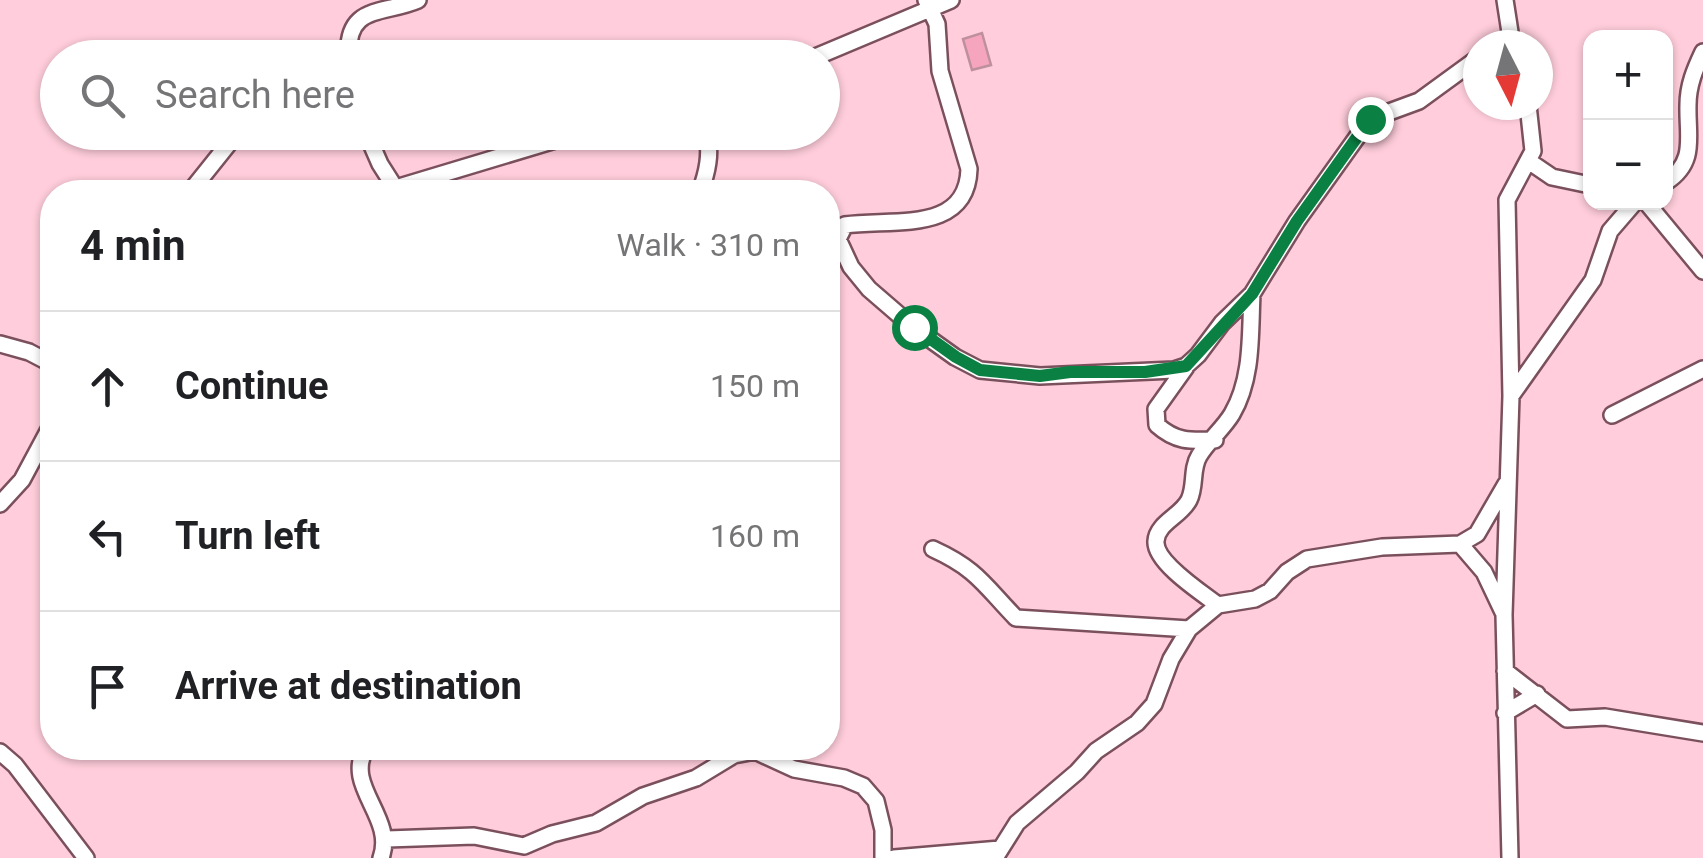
<!DOCTYPE html>
<meta charset="utf-8">
<style>
:root{--surface:#fff;--page:#f6f6f6;--text:#202124;--muted:#757577;--line:#e0e0e0}
body{margin:0;font-family:Roboto,sans-serif;background:var(--page);color:var(--text)}
.controls{position:absolute;right:30px;top:30px;display:grid;overflow:hidden;border-radius:20px;box-shadow:0 2px 8px #0004}
.controls button{width:90px;height:90px;display:grid;place-items:center;padding:0;border:0;border-bottom:2px solid var(--line);background:var(--surface);color:var(--text);font:50px sans-serif}
.compass{position:absolute;left:1463px;top:30px;width:90px;height:90px;border-radius:50%;background:var(--surface);box-shadow:0 2px 8px #0004;rotate:174deg}
.stop{position:absolute;width:30px;height:30px;margin:-22px;border:8px solid #0b8043;border-radius:50%;background:#fff}
.stop.end{background:#0b8043;border-color:#fff;box-shadow:0 2px 10px #0008}
.list{margin:0;padding:0;list-style:none}
h2{display:flex;justify-content:space-between;align-items:center;height:130px;margin:0;padding:0 40px;font-size:42px}
h2 small{font-size:32px;font-weight:400;color:var(--muted)}
.list li{display:grid;grid-template-columns:65px 1fr auto;gap:30px;align-items:center;box-sizing:border-box;height:150px;padding:0 40px;border-top:2px solid var(--line)}
.list b{display:block;font-size:38px;white-space:nowrap}
.list em{font-size:32px;font-style:normal;color:var(--muted)}
.icon{flex:none;width:55px;height:55px;fill:none;stroke:currentColor;stroke-width:2;stroke-linecap:round;stroke-linejoin:round}
.map{position:relative;flex:none;width:1703px;height:858px;overflow:hidden}
.search{position:absolute;background:var(--surface);box-shadow:0 2px 8px #0004;left:40px;top:40px;width:800px;height:110px;display:flex;align-items:center;gap:25px;box-sizing:border-box;padding:0 35px;border-radius:55px;color:var(--muted);font-size:38px}
.panel{position:absolute;background:var(--surface);box-shadow:0 2px 8px #0004;left:40px;top:180px;width:800px;height:580px;border-radius:40px}
.map>svg:first-child{display:block}
</style>
<div class="map">
<svg width="1703" height="858" viewBox="0 0 1703 858">
<rect width="100%" height="100%" fill="#ffcddb"/>
<!-- building -->
<path fill="#f5a5bd" stroke="#be8f9c" stroke-width="2.5" d="M982,33L991,65L972,70L963,39Z"/>
<g fill="none" stroke-linecap="round" stroke-linejoin="round">
<defs>
<path id="minor" d="M926,0L937,24L940,71L969,169C967,235 891,218 845,225L838,239L851,267L869,289L913,327L955,357L980,370L1040,376L1174,370L1186,366L1198,355L1222,323L1252,294L1297,221L1370,119L1419,101L1478,58
M1505,0L1512,45
M349,58C345,4 383,15 418,0
M813,58L951,0
M366,132L380,164L394,186L399,187L582,132
M1530,162L1552,177L1590,185
M1666,182C1697,162 1687,137 1688,105C1688,85 1695,69 1703,52
M190,192L238,132
M700,192C707,173 712,153 706,132
M1646,202L1703,271
M0,344L29,352L52,364
M1186,367L1156,409L1157,425C1176,442 1190,441 1215,440
M1511,396L1593,280L1610,231L1635,202
M1612,415L1703,369
M0,504L22,480L52,424
M1460,544L1484,572L1503,612
M933,549C977,569 984,585 1016,618L1189,629
M1218,605C1202,593 1154,562 1156,541C1157,523 1181,516 1189,500C1196,486 1191,469 1199,456C1207,442 1223,429 1232,414C1253,378 1250,334 1252,294
M1505,671L1567,719L1605,717L1703,733
M1505,713L1537,694
M366,748C343,786 396,817 381,858
M0,752L15,765L86,858
M387,839L474,836L524,846L552,834L596,823L643,796L696,778L734,755L755,751L794,769L844,778L863,786L876,801L883,830V858
M894,858L1000,849
M995,858L1017,823L1077,772L1096,751L1137,723L1154,704L1171,659L1189,629L1218,605L1255,599L1270,591L1287,572L1307,559L1382,547L1460,544L1477,534L1506,484
M1510,858L1504,615L1511,396L1507,200L1533,151L1528,105"/>
</defs>
<!-- minor casing -->
<use href="#minor" stroke="#7b505d" stroke-width="20"/>
<!-- minor -->
<use href="#minor" stroke="#fff" stroke-width="15"/>
</g>
<g fill="none" stroke-linecap="round" stroke-linejoin="round">
<!-- route -->
<path stroke="#0b8043" stroke-width="12" d="M914,327L956,357L980,370L1040,376L1070,372H1145L1186,366L1252,294L1297,221L1370,119"/>
</g>
</svg>
<div class="controls">
<button>+</button>
<button>−</button>
</div>
<svg class="compass" viewBox="-18 -18 36 36"><path d="M0-13l5 13h-10z" fill="#e53935"/><path d="M0 13l5-13h-10z" fill="#757577"/></svg>
<div class="stop" style="left:914px;top:327px"></div>
<div class="stop end" style="left:1370px;top:119px"></div>
<div class="search"><svg class="icon" aria-label="search" viewBox="0 0 24 24"><circle cx="10" cy="10" r="6"/><path d="M15 15l6 6"/></svg>Search here</div>
<section class="panel">
<h2>4 min<small>Walk · 310 m</small></h2>
<ul class="list">
<li><svg class="icon" aria-label="ahead" viewBox="0 0 24 24"><path d="M12 20V5M6 11l6-6 6 6"/></svg><div><b>Continue</b></div><em>150 m</em></li>
<li><svg class="icon" aria-label="left" viewBox="0 0 24 24"><path d="M17 20v-9H6M10 6l-5 5 5 5"/></svg><div><b>Turn left</b></div><em>160 m</em></li>
<li><svg class="icon" aria-label="arrive" viewBox="0 0 24 24"><path d="M6 21V4h12l-3 4 3 4H6"/></svg><div><b>Arrive at destination</b></div></li>
</ul>
</section>
</div>
